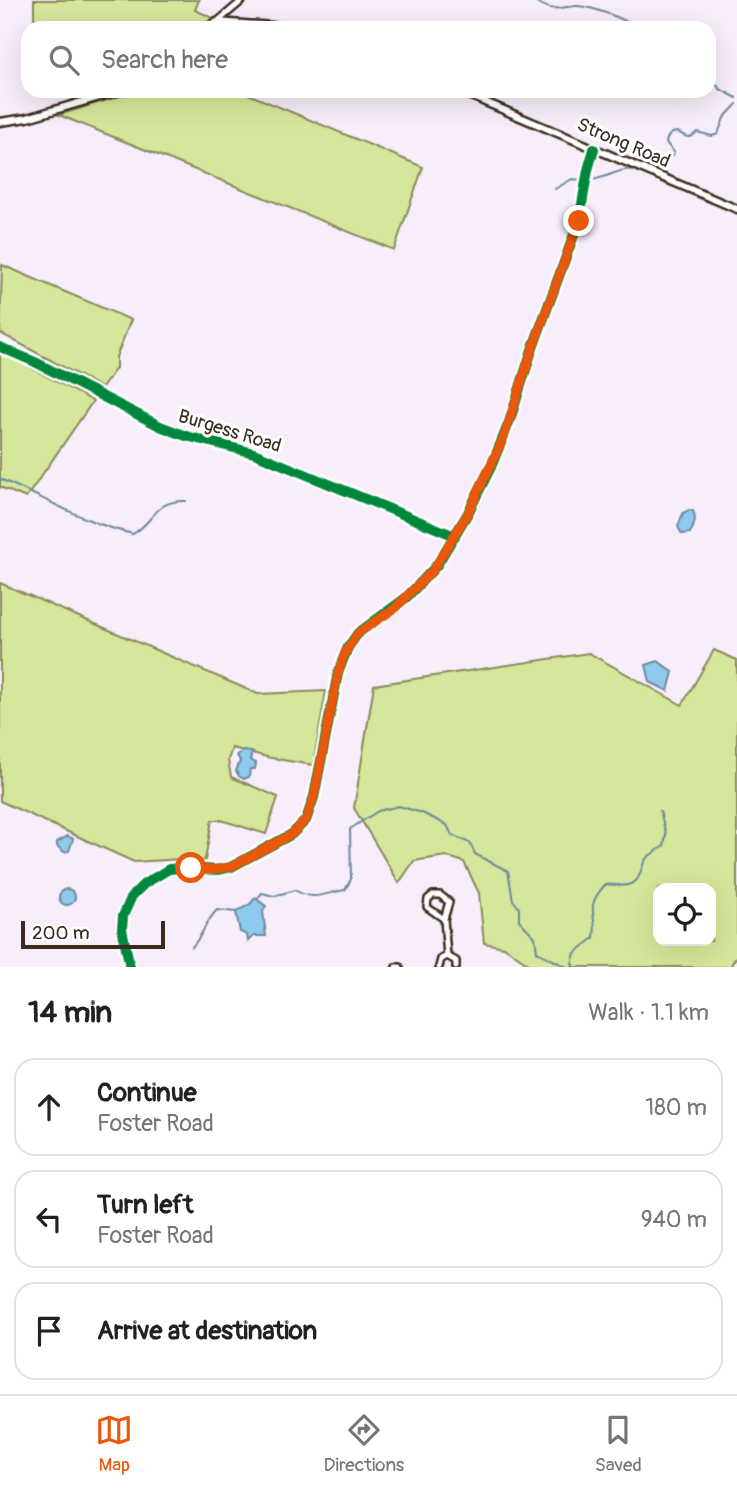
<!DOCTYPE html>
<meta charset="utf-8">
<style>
:root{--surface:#fff;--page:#f2f2f2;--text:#202124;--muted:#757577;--line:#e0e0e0;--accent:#ea580c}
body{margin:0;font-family:Pangolin,sans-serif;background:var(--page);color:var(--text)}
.controls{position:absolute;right:21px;bottom:21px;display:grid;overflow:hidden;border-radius:14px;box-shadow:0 7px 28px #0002}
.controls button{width:63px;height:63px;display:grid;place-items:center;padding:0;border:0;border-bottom:2px solid var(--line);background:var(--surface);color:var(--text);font:35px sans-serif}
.scale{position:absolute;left:21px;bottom:18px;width:144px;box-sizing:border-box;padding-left:7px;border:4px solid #3b2a1e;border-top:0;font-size:19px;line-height:24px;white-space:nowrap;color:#3b2a1e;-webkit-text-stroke:5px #fff;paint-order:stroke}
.stop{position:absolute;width:21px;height:21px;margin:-16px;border:5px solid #ea580c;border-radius:50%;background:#fff}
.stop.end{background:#ea580c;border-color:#fff;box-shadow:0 2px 7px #0008}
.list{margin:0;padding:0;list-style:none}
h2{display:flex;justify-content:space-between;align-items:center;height:91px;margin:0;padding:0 28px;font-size:30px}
h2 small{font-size:23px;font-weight:400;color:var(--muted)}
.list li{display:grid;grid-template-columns:46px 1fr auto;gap:21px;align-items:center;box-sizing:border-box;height:98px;margin:0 14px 14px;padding:0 14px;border:2px solid var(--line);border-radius:21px}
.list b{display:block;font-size:26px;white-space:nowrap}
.list p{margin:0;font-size:23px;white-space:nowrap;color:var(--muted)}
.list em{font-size:23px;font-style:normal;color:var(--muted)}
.icon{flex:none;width:38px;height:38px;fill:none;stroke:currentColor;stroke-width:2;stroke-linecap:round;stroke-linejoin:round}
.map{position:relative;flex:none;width:737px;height:967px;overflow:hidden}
.search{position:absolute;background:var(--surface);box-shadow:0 7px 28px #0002;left:21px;right:21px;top:21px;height:77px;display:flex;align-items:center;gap:18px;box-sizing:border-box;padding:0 24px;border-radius:21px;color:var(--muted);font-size:26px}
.sheet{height:427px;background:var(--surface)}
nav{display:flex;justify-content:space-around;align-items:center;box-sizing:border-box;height:98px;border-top:2px solid var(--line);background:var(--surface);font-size:19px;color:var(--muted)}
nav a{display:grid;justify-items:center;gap:4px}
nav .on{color:var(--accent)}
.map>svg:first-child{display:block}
</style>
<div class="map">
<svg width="737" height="967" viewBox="0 0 737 967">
<rect width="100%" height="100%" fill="#f8edfa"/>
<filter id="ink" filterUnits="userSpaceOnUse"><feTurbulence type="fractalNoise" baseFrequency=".0143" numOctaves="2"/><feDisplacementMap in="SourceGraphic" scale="14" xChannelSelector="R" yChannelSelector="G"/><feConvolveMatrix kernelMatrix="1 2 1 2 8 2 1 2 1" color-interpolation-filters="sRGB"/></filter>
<g filter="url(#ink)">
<!-- green -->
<path fill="#d5e79a" stroke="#88885c" stroke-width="2" fill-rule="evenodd" d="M34,0H199L195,10L213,18L198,28H46L34,18Z
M136,91H241L423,167L394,250L59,115Z
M2,265L131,320L116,357V368L102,388L0,333Z
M0,351L93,401L26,498L0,487Z
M0,583L258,694L326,691L313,765L271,758L232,748L228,760L231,777L278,797L266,834L221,820H212L205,860L198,863L182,859L134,862L0,801Z
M714,650L737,660V959L735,958L730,967H533L504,947L484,943L479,893L464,862L446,856L414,861L399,883L354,808L374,685L589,653L682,705ZM658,888H711V941H658Z"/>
<!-- water -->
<path fill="#8ec9ee" stroke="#6d899b" stroke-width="2" d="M689,510L693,511C697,518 694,527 690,533L682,534L678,527L683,513Z
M658,661L673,672L668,691L650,682L646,665Z
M243,751L252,752L250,760L256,763L255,769H250L249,777L244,779L239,776L236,771L240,761L237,755Z
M68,836L73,839L69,851L64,852L57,846V842Z
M59 897a8 8 0 1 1 16 0a8 8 0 1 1-16 0Z
M255,898L266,906L263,911L266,936H254L248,941L247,935L240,932L236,912L250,904Z"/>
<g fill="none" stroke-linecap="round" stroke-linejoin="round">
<!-- stream -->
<path stroke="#6d899b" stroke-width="2" d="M533,0C556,13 552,8 575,6C588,5 626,19 637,28
M709,76L720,89L737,98
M642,163C655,156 666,160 673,156L674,152L666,143C667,136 671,132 678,132C686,137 689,140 697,132L712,136L718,134L724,118L737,104
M590,180C609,178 619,167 638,170
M555,189L572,179L582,180
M0,479C45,498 85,523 133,534C156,520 154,500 186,501
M257,899L262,893L274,896L295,890C313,902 325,893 345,890L351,879L350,829L378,811L399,806L422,813L447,825L452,835L470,843L475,854L508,871L513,900L519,908V920L535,937L537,952L567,967
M192,947C203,935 205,922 217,910L236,912
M574,967L572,963L575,953L594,938C598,912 583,909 605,885C613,883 620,887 627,885C642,883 639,869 646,859C650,854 659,850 664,846L666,834L660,811"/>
<defs>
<path id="minor" d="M217,22L243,0
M0,347L35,362L160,426L186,436L254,453L455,536
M444,919L449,902L440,895H433L428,899L427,907L444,919L447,956
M130,967L122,929L123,916L132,896L144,884L169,869L182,868L219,870L231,867L292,834L306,820L314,797L338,673L348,647L358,633L407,597L437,565L468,513L491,467L510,420L531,353L579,221L588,170L594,149
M396,967H400
M439,967L441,959L447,956L456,961V967"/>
<path id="tertiary" d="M209,28L217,22L300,28
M459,91L737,209
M0,122L27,118L120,91"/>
</defs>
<!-- minor casing -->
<use href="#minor" stroke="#3b2a1e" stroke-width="10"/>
<!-- tertiary casing -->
<use href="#tertiary" stroke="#3b2a1e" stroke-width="11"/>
<!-- minor -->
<use href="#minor" stroke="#fff" stroke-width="5"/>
<!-- tertiary -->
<use href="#tertiary" stroke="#fff" stroke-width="6"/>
<defs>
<path id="cycleway" d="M0,347L35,362L160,426L186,436L254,453L455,536
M130,967L122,929L123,916L132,896L144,884L169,869L182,868L219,870L231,867L292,834L306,820L314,797L338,673L348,647L358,633L407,597L437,565L468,513L491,467L510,420L531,353L579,221L588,170L594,149"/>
</defs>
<!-- cycleway casing -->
<use href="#cycleway" stroke="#fff" stroke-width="15"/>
<!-- cycleway -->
<use href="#cycleway" stroke="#00873e" stroke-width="10"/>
</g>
</g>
<g fill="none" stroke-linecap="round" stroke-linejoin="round" filter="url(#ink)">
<!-- route -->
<path stroke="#ea580c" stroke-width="9" d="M191,868L211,870L231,867L292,834L306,820L314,797L338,673L345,653L358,633L394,609L433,570L468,513L504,437L531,353L579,221"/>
</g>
<g text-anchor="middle" stroke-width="6" stroke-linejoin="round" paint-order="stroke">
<!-- street labels -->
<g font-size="19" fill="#3b2a1e" stroke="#fff">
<text transform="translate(624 142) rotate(23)" y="7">Strong Road</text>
<text transform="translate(230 430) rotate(17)" y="7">Burgess Road</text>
</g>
</g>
</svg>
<div class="controls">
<button><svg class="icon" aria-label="locate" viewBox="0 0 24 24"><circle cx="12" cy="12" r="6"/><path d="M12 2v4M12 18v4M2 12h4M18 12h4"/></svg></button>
</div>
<div class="scale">200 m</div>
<div class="stop" style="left:191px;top:868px"></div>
<div class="stop end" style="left:579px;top:221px"></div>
<div class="search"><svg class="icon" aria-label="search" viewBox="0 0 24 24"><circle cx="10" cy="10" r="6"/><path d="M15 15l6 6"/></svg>Search here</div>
</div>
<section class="sheet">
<h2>14 min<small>Walk · 1.1 km</small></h2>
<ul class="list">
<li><svg class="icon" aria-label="ahead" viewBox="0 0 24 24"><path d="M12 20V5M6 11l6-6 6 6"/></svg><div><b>Continue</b><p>Foster Road</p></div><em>180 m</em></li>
<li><svg class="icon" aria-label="left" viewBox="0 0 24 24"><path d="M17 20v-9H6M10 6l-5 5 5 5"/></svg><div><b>Turn left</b><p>Foster Road</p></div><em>940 m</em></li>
<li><svg class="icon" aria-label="arrive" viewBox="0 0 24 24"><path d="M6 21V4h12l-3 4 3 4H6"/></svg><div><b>Arrive at destination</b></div></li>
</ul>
</section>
<nav>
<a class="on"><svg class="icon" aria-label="map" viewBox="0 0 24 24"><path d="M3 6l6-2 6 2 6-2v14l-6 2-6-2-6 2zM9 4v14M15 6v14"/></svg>Map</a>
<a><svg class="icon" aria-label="directions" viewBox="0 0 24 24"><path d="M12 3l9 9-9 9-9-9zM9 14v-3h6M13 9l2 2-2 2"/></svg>Directions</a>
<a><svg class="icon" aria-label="saved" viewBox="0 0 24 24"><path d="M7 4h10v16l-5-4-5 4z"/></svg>Saved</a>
</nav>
